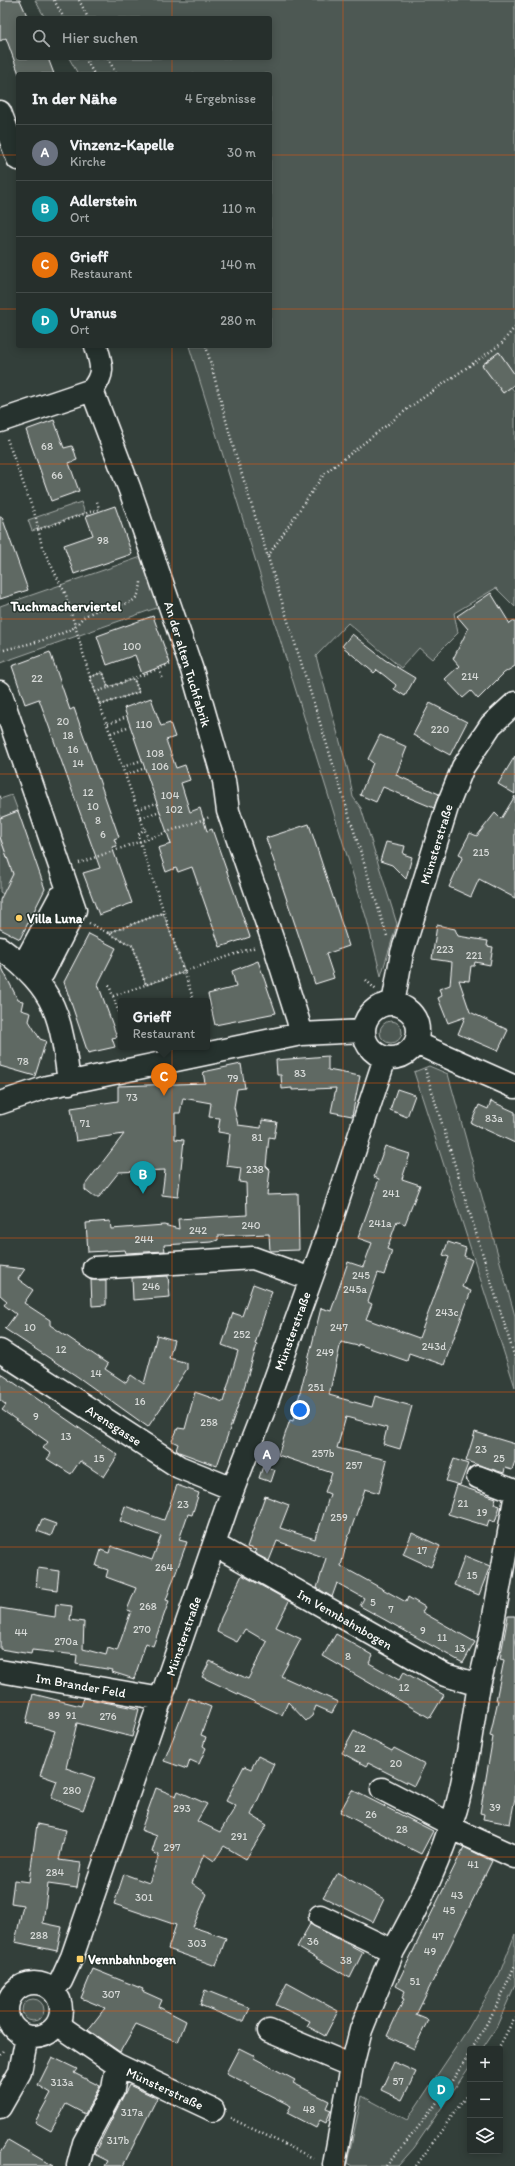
<!DOCTYPE html>
<html lang="de">
<meta charset="utf-8">
<style>
:root{--surface:#262f2c;--page:#2e3734;--text:#f1f3f6;--muted:#a4a9a9;--line:#424a48;--accent:#ffd166}
body{margin:0;font-family:Itim,sans-serif;background:var(--page);color:var(--text)}
.controls{position:absolute;right:12px;bottom:12px;display:grid;overflow:hidden;border-radius:4px;box-shadow:0 2px 10px #0003}
.controls button{width:36px;height:36px;display:grid;place-items:center;padding:0;border:0;border-bottom:1px solid var(--line);background:var(--surface);color:var(--text);font:20px sans-serif}
.you{position:absolute;left:300px;top:1410px;width:14px;height:14px;margin:-10px;border:3px solid #fff;border-radius:50%;background:#1a73e8;box-shadow:0 0 0 6px #1a73e833}
.badge{display:grid;place-items:center;width:26px;height:26px;border-radius:50%;background:var(--accent);color:#fff;font-size:13px;font-weight:700}
.pin{position:absolute;translate:-50% -33px;filter:drop-shadow(0 1px 2px #0008)}
.pin::after{content:'';position:absolute;top:21px;width:14px;height:12px;background:inherit;clip-path:polygon(0 0,100% 0,50% 100%)}
.popup{position:absolute;left:118px;top:998px;width:92px;height:52px;box-sizing:border-box;display:grid;place-content:center;border-radius:4px;background:var(--surface);filter:drop-shadow(0 1px 3px #0005);font-size:13px;white-space:nowrap;color:var(--muted)}
.popup b{font-size:15px;color:var(--text)}
.popup::after{content:'';position:absolute;left:50%;top:100%;margin-left:-8px;border:8px solid transparent;border-top-color:var(--surface)}
.list{margin:0;padding:0;list-style:none}
h2{display:flex;justify-content:space-between;align-items:center;height:52px;margin:0;padding:0 16px;font-size:17px}
h2 small{font-size:13px;font-weight:400;color:var(--muted)}
.list li{display:grid;grid-template-columns:26px 1fr auto;gap:12px;align-items:center;box-sizing:border-box;height:56px;padding:0 16px;border-top:1px solid var(--line)}
.list b{display:block;font-size:15px;white-space:nowrap}
.list p{margin:0;font-size:13px;white-space:nowrap;color:var(--muted)}
.list em{font-size:13px;font-style:normal;color:var(--muted)}
.icon{flex:none;width:22px;height:22px;fill:none;stroke:currentColor;stroke-width:2;stroke-linecap:round;stroke-linejoin:round}
.map{position:relative;flex:none;width:515px;height:2166px;overflow:hidden}
.search{position:absolute;background:var(--surface);box-shadow:0 2px 10px #0003;left:16px;top:16px;width:256px;height:44px;display:flex;align-items:center;gap:10px;box-sizing:border-box;padding:0 14px;border-radius:4px;color:var(--muted);font-size:15px}
.panel{position:absolute;background:var(--surface);box-shadow:0 2px 10px #0003;left:16px;top:72px;width:256px;height:276px;border-radius:4px}
.map>svg:first-child{display:block}
</style>
<div class="map">
<svg width="515" height="2166" viewBox="0 0 515 2166">
<rect width="100%" height="100%" fill="#333f3a"/>
<filter id="ink" filterUnits="userSpaceOnUse"><feTurbulence type="fractalNoise" baseFrequency=".025" numOctaves="2"/><feDisplacementMap in="SourceGraphic" scale="8" xChannelSelector="R" yChannelSelector="G"/><feConvolveMatrix kernelMatrix="1 2 1 2 8 2 1 2 1" color-interpolation-filters="sRGB"/></filter>
<g filter="url(#ink)">
<!-- green -->
<path fill="#4d5853" stroke="#a6aca9" d="M35,0H515V375L499,352L482,365L503,393L511,387L515,392V607L496,588L454,613L458,633L432,659L419,648L401,668L348,623L316,656L349,774L353,797L361,808L397,924L381,976L367,920L189,346H270V74H78L69,58H270V18H45Z
M81,502L85,513L32,531L28,520Z
M144,556L162,606L0,663V606Z
M103,672L108,687L134,679L139,692L100,705L90,677Z
M12,795L18,811L0,818V799Z
M0,837L13,874L8,897L0,892Z
M163,913L185,972L146,985L133,946L108,933Z
M380 1032a11 11 0 1 1 22 0a11 11 0 1 1-22 0Z
M429,1066L448,1074L515,1316V1387L414,1072Z
M515,1934V1985L496,2028L482,2049H470V2066L414,2148L398,2166H352L347,2163L362,2096L407,2120L468,2029L499,1975Z
M22 2010a11 11 0 1 1 22 0a11 11 0 1 1-22 0Z"/>
<!-- building -->
<path fill="#5f6964" stroke="#fff" d="M0,0H20L28,18H18V58H48L54,74H19L6,38L0,41Z
M499,352L515,375V384L503,393L482,365Z
M54,420L64,448L72,446L75,453L77,460L69,463L79,491L51,501L26,430Z
M115,506L132,554L74,574L64,545L93,535L86,516Z
M0,517H2L28,590L0,599Z
M491,593L510,624L515,620V666L504,673L478,699L471,691L463,698L445,679L459,666L453,659L468,629L457,616Z
M153,616L170,663L142,674L135,655L107,665L97,636Z
M352,634L385,660L415,678L405,696L394,689L396,685L385,676L377,670L374,673L342,646Z
M50,652L70,710L74,708L119,837L114,839L117,846L112,847L132,903L99,915L83,873L100,868L39,699L25,704L12,666Z
M151,698L161,726L170,723L175,737L166,740L176,768L185,765L190,780L181,783L190,812L200,808L207,831L212,829L250,937L220,947L192,867L178,872L176,868L166,872L158,848L171,844L124,708Z
M430,703L467,722L450,755L413,735Z
M380,735L407,747L396,775L439,794L434,808L383,787L376,802L360,795L373,763L368,759Z
M515,756V794L498,784Z
M515,796V898L479,879L471,897L449,887L463,856L459,854L470,833L477,836L495,813L501,819Z
M18,811L45,889L20,939L0,929V900L13,874L0,837V818Z
M309,824L349,946L326,954L334,978L315,984L266,838Z
M386,842L405,846L403,854L412,857L406,879L392,865L380,861Z
M437,925L455,929L458,936L488,941L487,946L493,947L490,965L475,962L474,966H471L469,981L459,980L470,1012L508,1030L498,1051L458,1034L465,1017L448,1023L438,998L442,996L439,989L450,985L452,962L432,959Z
M89,934L116,948L98,984L117,1037L112,1038L115,1047L88,1053L64,982Z
M258,961L276,1013L215,1025L208,994L236,987L232,971Z
M0,964L18,1000L23,1001L21,1010L31,1013L29,1021L40,1039L46,1041L35,1076L0,1066Z
M328,1056V1070L360,1076L352,1116L331,1112L336,1088L292,1090V1088L282,1089L281,1075H277L276,1060Z
M241,1064L245,1088L237,1089L234,1107L238,1125L261,1128L262,1120L277,1122L274,1138L269,1137L266,1166L270,1170L267,1195L298,1194L299,1250L270,1251L269,1234L218,1236V1240L212,1242L164,1245L165,1251L126,1253L125,1250L88,1252L86,1223L110,1221L111,1229L164,1225L179,1229L178,1219L247,1215L246,1183L239,1182L241,1168L226,1166L230,1134L218,1132L220,1118L209,1117L211,1103L183,1098L180,1113H175V1139L184,1140L178,1197L162,1195L165,1170L119,1172L99,1197H94L85,1190V1185L124,1134L76,1141L71,1108L118,1101V1086L205,1083L203,1072Z
M397,1089L415,1095L407,1117L390,1110Z
M491,1101L515,1112V1143L471,1123L479,1105L488,1109Z
M385,1146L410,1154L402,1179L420,1185L405,1224L397,1221L387,1249L392,1251L384,1275L378,1273L368,1302L372,1304L366,1319L419,1338L449,1257L443,1255L448,1242L466,1248L464,1256L472,1260L462,1287L471,1291L444,1365L409,1353L407,1361L358,1344V1346L341,1342L329,1395L372,1407L375,1396L412,1406L400,1449L383,1444L387,1428L346,1417L337,1448L387,1460L379,1493L365,1489L347,1541L341,1566L406,1602L408,1597L425,1607L422,1612L475,1642L463,1663L360,1606L364,1598L337,1583L332,1597L317,1588L326,1558L277,1541L269,1561L254,1553L256,1550L247,1547L265,1496L289,1505L280,1528L315,1539L317,1531L318,1532L330,1494L325,1492L332,1473L278,1455L290,1420L293,1421L321,1308L331,1311L348,1262L363,1267L372,1243L358,1238L379,1179L374,1177Z
M0,1266L25,1269L18,1279L33,1290L24,1303L50,1320V1325L108,1364L105,1369L126,1383L131,1375L144,1384L157,1335L174,1340L169,1358L187,1363V1369L148,1427L78,1377L5,1329L16,1314L4,1305L7,1301L0,1295Z
M168,1276L170,1297L133,1300L132,1278Z
M91,1280H106V1305L92,1306Z
M253,1284L272,1291L255,1344L257,1345L244,1388L217,1466L179,1452L176,1450L178,1444L172,1441L178,1428L185,1429L195,1392L223,1402L238,1351L222,1345L233,1313L242,1316Z
M0,1373L118,1455L104,1477L80,1461L71,1474L47,1459L51,1454L43,1448L48,1442L2,1410L6,1405L0,1400Z
M475,1432L515,1444V1461L512,1470L505,1468L504,1473L466,1461Z
M454,1459L468,1464L460,1485L446,1481Z
M263,1466L275,1470L271,1482L259,1478Z
M177,1485L199,1493L192,1515L188,1514L179,1540L187,1542L166,1600L169,1601L153,1646L146,1643L134,1679L112,1672L113,1670L76,1664L77,1655L32,1650L31,1654L0,1649V1608L55,1617L56,1604L72,1606L70,1620L84,1622L83,1649L106,1655L108,1648L117,1651L131,1611L127,1610L136,1588L106,1577L108,1570L96,1566L101,1550L109,1553L111,1546L152,1560L161,1536L120,1521L125,1506L164,1520Z
M457,1485L496,1498L494,1504L500,1506L495,1522L489,1520L487,1526L448,1514Z
M42,1519L56,1524L51,1536L37,1531Z
M412,1533L440,1546L431,1567L403,1554Z
M465,1556L490,1566L479,1595L454,1585Z
M38,1568L59,1571L57,1590L36,1587Z
M242,1575L289,1601L276,1627L301,1639L281,1676L338,1702L332,1713L316,1706L312,1716L306,1721L288,1702L282,1715L202,1677L210,1661L248,1679L267,1642L245,1629L237,1642L217,1632L221,1618Z
M508,1616H515V1798L510,1824L483,1819L484,1814L480,1813L493,1737L490,1736L498,1700H496L504,1660L500,1659Z
M336,1634L373,1655L369,1663L399,1680L404,1672L444,1695L430,1718L323,1656Z
M33,1694L81,1706L84,1698L139,1709L132,1737L77,1723L66,1768L95,1778L83,1810L51,1798L57,1781L40,1775L55,1731L26,1723Z
M189,1698L211,1707L201,1735L206,1737L203,1746L206,1748L199,1764L190,1760L187,1769L164,1761Z
M354,1731L392,1751L394,1748L425,1764L414,1786L368,1763L366,1766L342,1753Z
M258,1756L274,1764L251,1815L267,1825L246,1859L224,1846L214,1861L204,1854L192,1883L207,1894L193,1927L226,1938L216,1966L168,1949L176,1925L114,1904L124,1874L149,1883L159,1855L152,1852L157,1836L141,1830L156,1788L176,1796L178,1791L207,1804L197,1821L220,1832L236,1806L226,1801L244,1766L251,1769Z
M352,1790L433,1831L421,1854L340,1812Z
M37,1824L66,1830L59,1860L81,1863L77,1888L48,1884L43,1923L62,1927L57,1951L15,1942L23,1905L11,1903L14,1880L29,1882Z
M464,1847L492,1861L416,2015L428,2020L414,2049L387,2036L404,1999L402,1998L405,1991L396,1986Z
M338,1873L384,1899L373,1922L323,1897Z
M310,1924L363,1952L350,1978L297,1947Z
M93,1969L143,1989L142,1991L162,2000L159,2007L186,2021L178,2042L136,2024L120,2052L88,2030L105,2008L81,1998Z
M287,1983L338,2011L325,2036L307,2026L310,2021L276,2005Z
M205,1990L250,2008L244,2021H239L200,2005Z
M239,2048L255,2056L254,2058L295,2080L293,2083L329,2101L326,2108L331,2110L326,2123L320,2120L316,2128L287,2113L291,2106L226,2073Z
M52,2057L77,2069L74,2073L100,2086L85,2114L66,2104L51,2131L35,2122L51,2093L38,2085Z
M394,2062L416,2072L402,2100L381,2090Z
M129,2085L157,2098L123,2166H105L108,2161L94,2154L95,2152Z
M8,2140L20,2147L53,2166H0V2153Z"/>
<g fill="none" stroke-linecap="round" stroke-linejoin="round">
<defs>
<path id="minor" d="M0,112L18,159
M92,390L130,490L192,670L224,781L228,811L273,941L298,1020L301,1034
M92,390C105,373 102,366 96,346
M0,421L92,390
M0,692L75,910L43,973L36,978
M0,948C57,990 61,1016 69,1083
M21,964L29,955L60,897L69,893
M393,1004L402,953L447,807L463,767L491,725L515,703
M364 1031a27 27 0 1 1 54 0a27 27 0 1 1-54 0Z
M416,1043L515,1087
M0,1103L47,1087L301,1034L364,1031
M94,1268L253,1258L311,1279
M0,1351L179,1467L233,1489
M478,1477L515,1491
M215,1545L429,1666L445,1675L479,1685C472,1726 467,1769 456,1809C441,1858 419,1906 393,1951L320,1916
M0,1671L162,1699
M479,1685L489,1644L515,1499
M382,1789L450,1824
M449,1827L515,1857
M7 2010a27 27 0 1 1 54 0a27 27 0 1 1-54 0Z
M53,1990L61,1981L72,1957L233,1489L265,1407L324,1243L385,1058
M57,2024L117,2065L213,2110
M269,2031L352,2066L361,2030L393,1951
M0,2107L20,2072L27,2036
M334,2165L352,2066
M78,2166L84,2143L113,2089L117,2065"/>
</defs>
<!-- minor casing -->
<use href="#minor" stroke="#fff" stroke-width="25"/>
<!-- path -->
<path stroke="#fff" stroke-width="2.5" stroke-dasharray="1 3" stroke-linecap="butt" d="M54,0L64,18
M79,0L88,18
M85,58L94,74
M108,58L116,74
M206,346L233,446L387,936
M7,439L36,518L42,547L66,595L90,677L148,839
M37,530L99,509L97,501
M268,556L324,474L414,404L501,344L515,327
M0,651C25,644 49,641 73,628C77,625 80,620 84,617C88,614 95,611 100,609C119,602 139,610 141,582
M159,669L163,680
M90,677L103,672L108,688L171,664
M95,692L108,688
M100,705L139,692L134,679
M108,724L127,717
M111,733L130,726
M123,767L142,760
M126,775L145,768
M0,797L3,796
M138,809L157,803
M141,818L160,811
M145,828L138,835L140,842L194,1001
M79,863L210,817
M89,923L133,946L146,985
M108,933L163,913
M366,980L377,991
M109,985L121,1019
M113,996L256,947
M413,1003L423,1015L426,1026
M425,1069L515,1358
M472,2049L498,2004L515,1965
M498,2049L515,2017
M0,2055L4,2049
M230,2118L315,2159
M386,2166C417,2130 446,2093 470,2052
M416,2166L470,2091"/>
<!-- minor -->
<use href="#minor" stroke="#26332d" stroke-width="22"/>
</g>
</g>
<!-- grid -->
<path fill="none" stroke="#e8590c" stroke-width="1" stroke-opacity="0.55" d="M172,0V18M343,0V2166M172,58V74M0,155H18M270,155H515M0,309H18M270,309H515M172,346V2166M0,464H515M0,619H515M0,774H515M0,928H515M0,1083H515M0,1238H515M0,1392H515M0,1547H515M0,1702H515M0,1857H515M0,2011H515"/>
<!-- markers -->
<g fill="#ffd166" stroke="#26332d" stroke-width="1.5">
<circle cx="19" cy="918" r="4"/>
<rect x="76" y="1955" width="8" height="8" rx="2"/>
</g>
<g text-anchor="middle" stroke-width="3" stroke-linejoin="round" paint-order="stroke">
<!-- number labels -->
<g font-size="11" fill="#d7dad8">
<text x="47" y="450">68</text>
<text x="57" y="479">66</text>
<text x="103" y="544">98</text>
<text x="132" y="650">100</text>
<text x="470" y="680">214</text>
<text x="37" y="682">22</text>
<text x="63" y="725">20</text>
<text x="144" y="728">110</text>
<text x="440" y="733">220</text>
<text x="68" y="739">18</text>
<text x="73" y="753">16</text>
<text x="155" y="757">108</text>
<text x="78" y="767">14</text>
<text x="160" y="770">106</text>
<text x="88" y="796">12</text>
<text x="170" y="799">104</text>
<text x="93" y="810">10</text>
<text x="174" y="813">102</text>
<text x="98" y="824">8</text>
<text x="103" y="838">6</text>
<text x="481" y="856">215</text>
<text x="445" y="953">223</text>
<text x="474" y="959">221</text>
<text x="23" y="1065">78</text>
<text x="300" y="1077">83</text>
<text x="233" y="1082">79</text>
<text x="132" y="1101">73</text>
<text x="494" y="1122">83a</text>
<text x="85" y="1127">71</text>
<text x="257" y="1141">81</text>
<text x="255" y="1173">238</text>
<text x="391" y="1197">241</text>
<text x="380" y="1227">241a</text>
<text x="251" y="1229">240</text>
<text x="198" y="1234">242</text>
<text x="144" y="1243">244</text>
<text x="361" y="1279">245</text>
<text x="151" y="1290">246</text>
<text x="355" y="1293">245a</text>
<text x="447" y="1316">243c</text>
<text x="30" y="1331">10</text>
<text x="339" y="1331">247</text>
<text x="242" y="1338">252</text>
<text x="434" y="1350">243d</text>
<text x="61" y="1353">12</text>
<text x="325" y="1356">249</text>
<text x="96" y="1377">14</text>
<text x="316" y="1391">251</text>
<text x="140" y="1405">16</text>
<text x="36" y="1420">9</text>
<text x="209" y="1426">258</text>
<text x="66" y="1440">13</text>
<text x="481" y="1453">23</text>
<text x="323" y="1457">257b</text>
<text x="99" y="1462">15</text>
<text x="499" y="1462">25</text>
<text x="354" y="1469">257</text>
<text x="463" y="1507">21</text>
<text x="183" y="1508">23</text>
<text x="482" y="1516">19</text>
<text x="339" y="1521">259</text>
<text x="422" y="1554">17</text>
<text x="164" y="1571">264</text>
<text x="472" y="1579">15</text>
<text x="373" y="1606">5</text>
<text x="148" y="1610">268</text>
<text x="391" y="1613">7</text>
<text x="142" y="1633">270</text>
<text x="423" y="1634">9</text>
<text x="21" y="1636">44</text>
<text x="442" y="1641">11</text>
<text x="66" y="1645">270a</text>
<text x="460" y="1652">13</text>
<text x="348" y="1660">8</text>
<text x="404" y="1691">12</text>
<text x="54" y="1719">89</text>
<text x="71" y="1719">91</text>
<text x="108" y="1720">276</text>
<text x="360" y="1752">22</text>
<text x="396" y="1767">20</text>
<text x="72" y="1794">280</text>
<text x="495" y="1811">39</text>
<text x="182" y="1812">293</text>
<text x="371" y="1818">26</text>
<text x="402" y="1833">28</text>
<text x="239" y="1840">291</text>
<text x="172" y="1851">297</text>
<text x="473" y="1868">41</text>
<text x="55" y="1876">284</text>
<text x="457" y="1899">43</text>
<text x="144" y="1901">301</text>
<text x="449" y="1914">45</text>
<text x="39" y="1939">288</text>
<text x="438" y="1940">47</text>
<text x="313" y="1945">36</text>
<text x="197" y="1947">303</text>
<text x="430" y="1955">49</text>
<text x="346" y="1964">38</text>
<text x="415" y="1985">51</text>
<text x="111" y="1998">307</text>
<text x="398" y="2085">57</text>
<text x="62" y="2086">313a</text>
<text x="309" y="2113">48</text>
<text x="132" y="2116">317a</text>
<text x="118" y="2144">317b</text>
</g>
<!-- street labels -->
<g font-size="13" fill="#fff" stroke="#26332d">
<text transform="translate(188 664) rotate(73)" y="5">An der alten Tuchfabrik</text>
<text transform="translate(436 844) rotate(-73)" y="5">Münsterstraße</text>
<text transform="translate(292 1331) rotate(-70)" y="5">Münsterstraße</text>
<text transform="translate(114 1425) rotate(33)" y="5">Arensgasse</text>
<text transform="translate(345 1619) rotate(30)" y="5">Im Vennbahnbogen</text>
<text transform="translate(183 1636) rotate(-71)" y="5">Münsterstraße</text>
<text transform="translate(81 1685) rotate(10)" y="5">Im Brander Feld</text>
<text transform="translate(165 2088) rotate(25)" y="5">Münsterstraße</text>
</g>
<!-- poi labels -->
<g font-size="13" font-weight="bold" fill="#fff" stroke="#26332d" text-anchor="start">
<text x="27" y="923">Villa Luna</text>
<text x="88" y="1964">Vennbahnbogen</text>
</g>
<!-- neighbourhood labels -->
<g font-size="14" font-weight="bold" fill="#fff" stroke="#26332d">
<text x="66" y="611">Tuchmacherviertel</text>
</g>
</g>
</svg>
<div class="controls">
<button>+</button>
<button>−</button>
<button><svg class="icon" aria-label="layers" viewBox="0 0 24 24"><path d="M12 4l9 5-9 5-9-5zM3 14l9 5 9-5"/></svg></button>
</div>
<div class="you"></div>
<div class="pin badge" style="left:267px;top:1474px;background:#6b7280">A</div>
<div class="pin badge" style="left:143px;top:1194px;background:#0f9aa8">B</div>
<div class="pin badge" style="left:164px;top:1096px;background:#e8710a">C</div>
<div class="popup"><b>Grieff</b>Restaurant</div>
<div class="pin badge" style="left:441px;top:2109px;background:#0f9aa8">D</div>
<div class="search"><svg class="icon" aria-label="search" viewBox="0 0 24 24"><circle cx="10" cy="10" r="6"/><path d="M15 15l6 6"/></svg>Hier suchen</div>
<section class="panel">
<h2>In der Nähe<small>4 Ergebnisse</small></h2>
<ul class="list">
<li><span class="badge" style="background:#6b7280">A</span><div><b>Vinzenz-Kapelle</b><p>Kirche</p></div><em>30 m</em></li>
<li><span class="badge" style="background:#0f9aa8">B</span><div><b>Adlerstein</b><p>Ort</p></div><em>110 m</em></li>
<li><span class="badge" style="background:#e8710a">C</span><div><b>Grieff</b><p>Restaurant</p></div><em>140 m</em></li>
<li><span class="badge" style="background:#0f9aa8">D</span><div><b>Uranus</b><p>Ort</p></div><em>280 m</em></li>
</ul>
</section>
</div>
